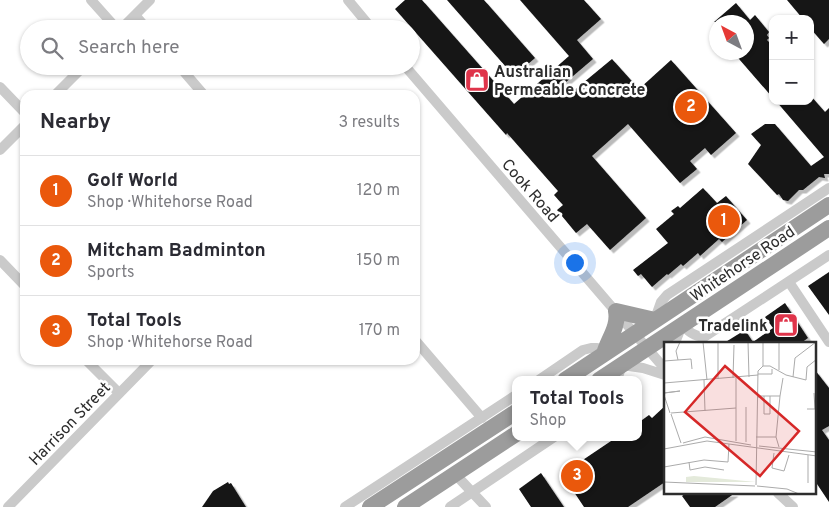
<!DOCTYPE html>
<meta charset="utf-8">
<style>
:root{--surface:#fff;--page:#f7f7f7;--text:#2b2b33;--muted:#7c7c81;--line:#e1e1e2;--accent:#ea580c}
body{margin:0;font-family:Overpass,sans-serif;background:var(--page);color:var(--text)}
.controls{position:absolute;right:15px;top:15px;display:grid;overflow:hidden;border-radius:10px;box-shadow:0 1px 4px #0004}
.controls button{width:45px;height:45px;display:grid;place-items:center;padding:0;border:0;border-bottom:1px solid var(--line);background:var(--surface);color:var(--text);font:25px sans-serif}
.compass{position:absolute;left:709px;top:15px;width:45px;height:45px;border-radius:50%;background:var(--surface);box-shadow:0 1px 4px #0004;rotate:319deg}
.you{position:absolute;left:574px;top:262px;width:18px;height:18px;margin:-12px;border:4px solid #fff;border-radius:50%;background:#1a73e8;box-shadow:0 0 0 8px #1a73e833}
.badge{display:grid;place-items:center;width:32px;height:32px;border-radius:50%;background:var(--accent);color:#fff;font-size:16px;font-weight:700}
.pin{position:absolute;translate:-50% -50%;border:2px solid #fff;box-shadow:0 1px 5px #0006}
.popup{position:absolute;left:512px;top:376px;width:130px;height:65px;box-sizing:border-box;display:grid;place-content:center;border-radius:10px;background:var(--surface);filter:drop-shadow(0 1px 4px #0005);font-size:16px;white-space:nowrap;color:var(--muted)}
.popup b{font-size:19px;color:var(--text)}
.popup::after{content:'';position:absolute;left:50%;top:100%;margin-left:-10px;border:10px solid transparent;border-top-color:var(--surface)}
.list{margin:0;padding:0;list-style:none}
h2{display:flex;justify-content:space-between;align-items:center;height:65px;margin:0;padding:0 20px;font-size:21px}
h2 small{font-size:16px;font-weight:400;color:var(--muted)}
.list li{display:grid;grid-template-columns:32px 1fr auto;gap:15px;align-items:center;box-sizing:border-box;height:70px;padding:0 20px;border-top:1px solid var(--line)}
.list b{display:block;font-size:19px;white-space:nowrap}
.list p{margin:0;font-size:16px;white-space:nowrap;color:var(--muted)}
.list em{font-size:16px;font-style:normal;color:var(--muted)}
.icon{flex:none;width:28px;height:28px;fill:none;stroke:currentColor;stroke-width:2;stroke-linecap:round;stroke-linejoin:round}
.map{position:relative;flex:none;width:829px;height:507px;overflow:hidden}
.search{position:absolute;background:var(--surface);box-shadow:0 1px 4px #0004;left:20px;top:20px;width:400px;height:55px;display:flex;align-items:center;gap:12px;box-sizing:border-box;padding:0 18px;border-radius:28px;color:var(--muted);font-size:19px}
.panel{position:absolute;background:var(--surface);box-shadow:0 1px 4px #0004;left:20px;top:90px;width:400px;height:275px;border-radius:15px}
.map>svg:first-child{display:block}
</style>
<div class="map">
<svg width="829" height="507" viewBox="0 0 829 507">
<defs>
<filter id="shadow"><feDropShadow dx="3.5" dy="3.5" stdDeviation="0" flood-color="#0004"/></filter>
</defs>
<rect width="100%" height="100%" fill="#fff"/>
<!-- building -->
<path fill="#141414" filter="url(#shadow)" d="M405,0H422L514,104L569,56L520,0H584L601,19L577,40L593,59L559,88L566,97L612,59L639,89L671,60L736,133L711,155L705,148L690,161L697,169L680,183L628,124L592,156L646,218L610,250L587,224L576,233L557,210L563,205L554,195L558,191L507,133L506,135L395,9Z
M447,0H484L535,58L514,76Z
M787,0H829V39L824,44L810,28V19H803Z
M736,3L750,20L755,15L769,32L767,35L769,38L767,40L773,46V98L733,52H746V22H714Z
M810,95L825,112L829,108V174H824L825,178L819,177L803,190H799L788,201L783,200L779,194L777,195L748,164L761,145L751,134L765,124H775L811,166L824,157L776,101H810Z
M703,188L717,203L726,196L747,220L722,242L719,239L700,256L698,253L683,266L681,264L668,275L667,274L652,287L641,274L638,276L633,270L668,243L656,229L674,214L671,211L678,206L680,208Z
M829,272V315L808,286Z
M785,303L808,338L801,343H724L745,330L753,342L773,328L765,317Z
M815,370L829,388V426L822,430L829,440V502L815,481Z
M665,406V482L628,507H584L562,474L617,437H638V423L649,415L652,418Z
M541,473L564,507H531L519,489Z
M228,482L229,484L231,483L246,507H202L213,491Z
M686,493H735L715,507H690L682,496Z"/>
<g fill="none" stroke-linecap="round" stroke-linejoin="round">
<!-- minor -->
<path stroke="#cacaca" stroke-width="10" d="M91,0L117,29
M348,0L372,29
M135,15L147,29
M121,29L150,0
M179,66L204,95
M405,66L665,369
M0,87L25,113
M55,95L84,66
M0,150L25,125
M0,260L25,286
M789,282L829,342
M655,319L661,302L667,295L829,188
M415,340L482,418
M675,343L682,325C689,332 694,336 704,337L829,255
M86,360L119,393
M539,380L583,350L591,348H597L604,354
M617,380L622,365L643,368L665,375
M455,474L486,507
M778,493L793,507
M8,507L152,360
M345,507L516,395
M450,507L554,437"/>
<!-- trunk -->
<path stroke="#9c9c9c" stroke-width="16" d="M604,354C608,339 619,327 616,311L655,320
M565,380L829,205
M599,380L829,228
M370,507L516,412
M405,507L516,434"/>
</g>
<!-- icons -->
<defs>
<symbol id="shop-square" viewBox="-11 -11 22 22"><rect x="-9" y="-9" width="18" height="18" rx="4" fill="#df344a" stroke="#fff"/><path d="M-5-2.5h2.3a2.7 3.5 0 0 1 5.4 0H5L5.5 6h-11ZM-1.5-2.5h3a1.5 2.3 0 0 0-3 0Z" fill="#fff"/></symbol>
</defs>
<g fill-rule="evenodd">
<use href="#shop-square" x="463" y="66" width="28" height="28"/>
<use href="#shop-square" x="772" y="311" width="28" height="28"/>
</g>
<g text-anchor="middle" stroke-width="5" stroke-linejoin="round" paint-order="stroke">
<!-- poi labels -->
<g font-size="16" font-weight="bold" fill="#2d2d2d" stroke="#fff" text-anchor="start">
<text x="494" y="77">Australian<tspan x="494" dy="18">Permeable Concrete</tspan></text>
<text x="768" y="331" text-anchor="end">Tradelink</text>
</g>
<!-- street labels -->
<g font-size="16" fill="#2d2d2d" stroke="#fff">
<text transform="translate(531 190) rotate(49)" y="6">Cook Road</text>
<text transform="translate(742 263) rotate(-34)" y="6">Whitehorse Road</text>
<text transform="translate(69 423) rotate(-46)" y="6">Harrison Street</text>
</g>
</g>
<!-- overview -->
<g transform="translate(664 342)">
<rect width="152" height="152" fill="#fff"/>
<path d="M22,135L30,134L92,140H22Z" fill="#e4eadb"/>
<path fill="none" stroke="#ababab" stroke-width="1" d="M39,0L43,38M54,0V37M84,0L85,35M99,0V24M14,18L12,9L16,0M0,19L27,17L28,27M115,28V0M94,32H108V27M129,35L131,16L152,0M69,36L70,3M40,38L41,69M0,41L94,33M0,51L16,49L0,51M0,53L6,71M100,54V72H106V54M116,54L119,36M94,56V54H116L112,95M143,67H151L150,51M7,71L72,66M7,72L17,101M92,95H112L115,105M72,99V36M82,100V65M19,101L41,95L87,103M95,104L153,110M0,107L43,99L153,114M110,111L108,126L120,129L125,113M144,113V141M25,120L26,128L41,125L60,128M0,125L40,118L64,120L65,102M0,140L91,144M92,143L94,29L99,24H106L122,33L142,38L143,25L153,17M93,144L123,147L135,152"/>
<path fill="#d62828" fill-opacity="0.15" stroke="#d62828" stroke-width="2.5" d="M61,24L135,89L96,134L21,70Z"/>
<rect width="152" height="152" fill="none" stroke="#2d2d2d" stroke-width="2.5"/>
</g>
</svg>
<div class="controls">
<button>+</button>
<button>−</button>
</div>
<svg class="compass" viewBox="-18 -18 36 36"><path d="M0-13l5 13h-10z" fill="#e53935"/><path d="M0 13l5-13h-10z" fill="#7c7c81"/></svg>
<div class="you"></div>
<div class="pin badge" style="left:724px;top:221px">1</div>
<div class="pin badge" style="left:691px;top:107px">2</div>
<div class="pin badge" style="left:577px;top:476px">3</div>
<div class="popup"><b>Total Tools</b>Shop</div>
<div class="search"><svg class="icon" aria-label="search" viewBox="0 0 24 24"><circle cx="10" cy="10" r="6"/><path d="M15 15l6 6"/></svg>Search here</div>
<section class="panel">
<h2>Nearby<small>3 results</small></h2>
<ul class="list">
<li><span class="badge">1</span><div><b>Golf World</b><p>Shop · Whitehorse Road</p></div><em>120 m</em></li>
<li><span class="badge">2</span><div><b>Mitcham Badminton</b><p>Sports</p></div><em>150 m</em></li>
<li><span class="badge">3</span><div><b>Total Tools</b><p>Shop · Whitehorse Road</p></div><em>170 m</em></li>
</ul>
</section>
</div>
